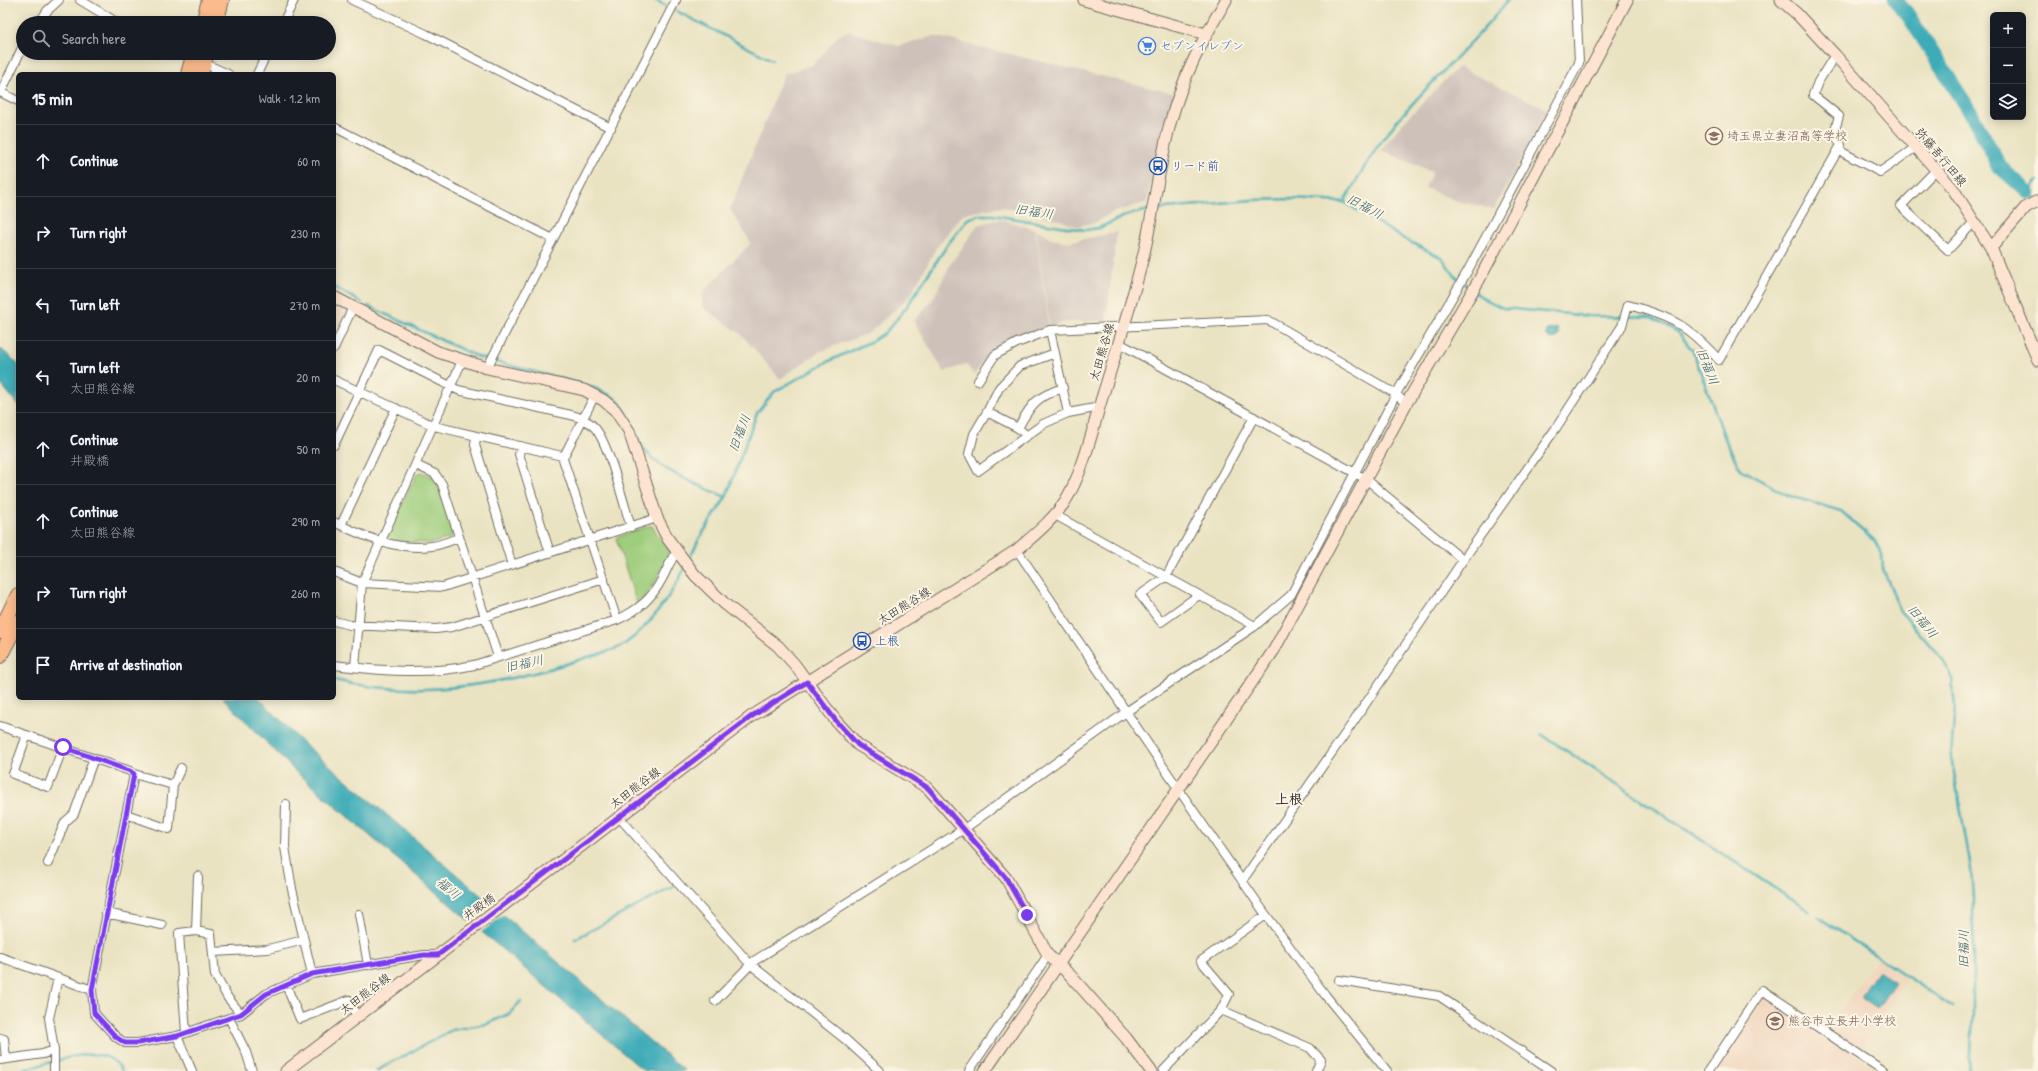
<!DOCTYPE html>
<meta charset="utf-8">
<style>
:root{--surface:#171b24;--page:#20242c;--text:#f1f3f6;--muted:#9ea1a6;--line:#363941}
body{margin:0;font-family:"Patrick Hand","Klee One",sans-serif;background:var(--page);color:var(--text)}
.controls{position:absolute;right:12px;top:12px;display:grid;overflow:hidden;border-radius:6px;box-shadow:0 2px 10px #0003}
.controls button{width:36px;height:36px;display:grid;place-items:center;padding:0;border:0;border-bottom:1px solid var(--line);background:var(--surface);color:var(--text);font:20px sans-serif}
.stop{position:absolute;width:12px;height:12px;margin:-9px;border:3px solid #7c3aed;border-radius:50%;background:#fff}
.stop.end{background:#7c3aed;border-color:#fff;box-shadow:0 1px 4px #0008}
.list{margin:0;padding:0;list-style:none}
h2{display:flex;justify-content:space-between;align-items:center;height:52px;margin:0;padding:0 16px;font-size:17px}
h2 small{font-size:13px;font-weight:400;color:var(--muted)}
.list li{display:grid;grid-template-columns:26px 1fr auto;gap:12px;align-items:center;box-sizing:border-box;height:72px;padding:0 16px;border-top:1px solid var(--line)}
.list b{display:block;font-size:15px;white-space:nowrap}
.list p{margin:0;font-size:13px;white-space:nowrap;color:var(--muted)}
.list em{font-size:13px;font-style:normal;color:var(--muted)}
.icon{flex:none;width:22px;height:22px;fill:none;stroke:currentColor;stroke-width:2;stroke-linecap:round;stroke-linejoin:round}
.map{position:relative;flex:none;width:2038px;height:1071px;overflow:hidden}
.search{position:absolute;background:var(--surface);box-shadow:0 2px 10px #0003;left:16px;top:16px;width:320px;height:44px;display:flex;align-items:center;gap:10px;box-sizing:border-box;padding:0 14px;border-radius:22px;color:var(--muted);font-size:15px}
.panel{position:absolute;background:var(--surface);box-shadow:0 2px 10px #0003;left:16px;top:72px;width:320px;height:628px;border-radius:6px}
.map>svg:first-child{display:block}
</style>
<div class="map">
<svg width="2038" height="1071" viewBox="0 0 2038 1071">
<rect width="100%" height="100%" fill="#fcf5e5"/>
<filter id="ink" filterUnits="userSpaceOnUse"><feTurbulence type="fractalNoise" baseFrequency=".025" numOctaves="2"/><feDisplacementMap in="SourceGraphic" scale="8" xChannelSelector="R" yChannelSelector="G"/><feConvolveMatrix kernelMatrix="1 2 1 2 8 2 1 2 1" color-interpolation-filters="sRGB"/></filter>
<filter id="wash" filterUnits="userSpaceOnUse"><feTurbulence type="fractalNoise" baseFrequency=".012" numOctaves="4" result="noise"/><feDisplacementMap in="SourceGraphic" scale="16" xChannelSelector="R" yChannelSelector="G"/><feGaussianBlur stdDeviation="0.9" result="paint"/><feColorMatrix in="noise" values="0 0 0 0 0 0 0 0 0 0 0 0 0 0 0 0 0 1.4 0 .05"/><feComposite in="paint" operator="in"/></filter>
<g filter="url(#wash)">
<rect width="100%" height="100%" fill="#eae3c2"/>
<!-- built -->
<path fill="#f1d5bd" d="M334,308L344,313L334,337Z
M1876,959L1907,979L1860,1050L1829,1029Z
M1764,996L1879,1071H1714Z"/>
<!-- industrial -->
<path fill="#cec1ba" d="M848,31L898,46L934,36L1176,94L1156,160L1147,202L1112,213L1094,223L1077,226L1045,215L1002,207L963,214L936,248L910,296L869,333L819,352L780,379L741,334L702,307L703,292L751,243L730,209L784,74L813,65L838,36Z
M1458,67L1549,110L1494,209L1460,202L1425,188L1432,172L1381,150L1402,124Z
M1000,219L1035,229L1049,327L1008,343L987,355L974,375L966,364L944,372L914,321L933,299L950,265L978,225Z
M1036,229L1056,240L1069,242L1117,232L1106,321L1064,322L1050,327Z"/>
<!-- green -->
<path fill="#9ecd7b" stroke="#647c53" d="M421,472L433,477L438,483L453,532L451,538L432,543L389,541L387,536L417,474Z
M648,526H652L669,551C661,571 654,589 637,604L616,538Z"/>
<!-- water -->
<path fill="#3cacb7" stroke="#346c71" d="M1557,328L1559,334L1557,338L1550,339L1546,335L1547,330Z
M0,348L18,364V405L0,383Z
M223,698H259L301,741L685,1071H644L341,811L295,771Z
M1878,971L1895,982L1877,1009L1860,997Z"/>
<!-- pier -->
<path fill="#eae3c2" d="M493,904L505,914L480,933L468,923Z"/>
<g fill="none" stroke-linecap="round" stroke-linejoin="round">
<!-- stream -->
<path stroke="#3cacb7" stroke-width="2.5" d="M655,0L772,60
M2035,198L2028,192L2038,181
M1344,202C1358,178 1372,152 1389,131C1426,84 1472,47 1508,0
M1156,209L1252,200L1292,199L1344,202L1404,239L1442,258L1455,276L1470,288
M334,287L362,303
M1475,292L1483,298L1503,308L1590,316L1651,317L1678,332L1693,351L1726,441L1740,469L1787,495L1841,511L1874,540L1882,554L1883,569L1901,612L1943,660L1952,679L1955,706L1951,756L1971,869L1973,897V1016L1970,1071
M368,306L478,357L581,384
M586,385C621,397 620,401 636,433C639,439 642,447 646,452C664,473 701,486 726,497
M689,560L699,539L726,497L757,413L774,392L827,362L874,340L886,332L906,308L948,244L968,219L980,215H993L1085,230L1099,228L1127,215L1149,210
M334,680C416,700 507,684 585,658C597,654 615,651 625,644C652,624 670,597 685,568
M1541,734L1809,911
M1818,917L1953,1007
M575,939L675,886
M56,1061C78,1054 110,1047 122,1071
M19,1071L51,1062
M376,1071L452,1030L486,1024L509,1014L521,1001"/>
<!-- river -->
<path stroke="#3cacb7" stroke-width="15" d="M1895,0L1906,12L1970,111L2000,167L2028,192"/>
</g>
</g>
<g filter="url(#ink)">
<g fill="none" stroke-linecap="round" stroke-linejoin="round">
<defs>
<path id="street" d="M80,0L118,23
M352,0L426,34L611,128
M39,23L47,11L59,0
M283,23L294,0
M181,53L228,74
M257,74L267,53
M0,92L18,101
M1,92L23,46
M334,127L553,239
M1838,150L1880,172L1916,147
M1936,170L1901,206L1948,250L1974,222
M1050,330L1068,413
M1119,343L1366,479L1463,560
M334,348L353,307
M487,368L676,0
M334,380L434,426L562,456L617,620
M978,381L995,355L1017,343L1050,330L1268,320L1396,394L1406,404
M987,412L974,434L969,454L978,471L1043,424L1068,413L1100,407
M1018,428C1031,404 1037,396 1063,388
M1027,436L1018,428L987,412L999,388L1020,366L1055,353
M476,437L475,445L512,565
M334,445L379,350L458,390L571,415C580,417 589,421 595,428C609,444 624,505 631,527
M521,446L519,454L550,553
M563,458L595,395
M416,465L435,474L442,484L498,657
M1055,515L1255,626
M334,522C365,537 396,551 432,546C441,545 450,541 458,538
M341,525L396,408
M1017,550L1179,790L1266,915L1326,996L1387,1071
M334,572L362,583L443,587L657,518
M1199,595L1161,622L1140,595L1166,577L1254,417
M334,621L350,625L436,629L452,627L604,579
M334,665C380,671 429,675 474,665L617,620C638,610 651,600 662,579C667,570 670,560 677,552
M355,667L362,583L462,361
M0,726L130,771L134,774L92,990L94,1013L116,1037L125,1043H138L177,1036L241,1014L266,994L312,974L424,955H438
M27,735L13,774L48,787L63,747
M134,774L173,785
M286,804L285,847L292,889L312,974
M126,814L169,829L173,785L181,768
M619,817L750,964L845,1039L880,1071
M48,863L65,822L74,814L94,758
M198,876L196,931L211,934L215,975L228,998L241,1014
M1242,881L1354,721L1463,560L1556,428L1622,326L1628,305C1673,317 1688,326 1719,360L1841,145L1834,133L1839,116L1813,95L1818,82L1835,55
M106,913L162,925
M359,914L368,965
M213,952L268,949L304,940
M0,957L92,990
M1339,980L1439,996L1551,1071
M286,985L300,1019L349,1000L357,1017
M715,1001L754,961L964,829L1126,712L1255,626L1291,595L1396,394L1467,272L1579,63L1576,0
M1221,1010L1310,1048L1321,1060L1316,1071
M229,1018L246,1052L252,1071
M186,1033L179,933L196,931
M177,1036L192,1071
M0,1038L4,1039L6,1059
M54,1050V1071
M0,1060L43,1054L54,1050L49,1018L58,978
M969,1071L1048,955
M1163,1071L1221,1010L1229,994L1201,961L1266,915
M1708,1071L1762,990L1884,1071"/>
<path id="secondary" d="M1084,0L1206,34
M1781,0L1797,14L1835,55L1953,189L1991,248L2038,360
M1991,248L2026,207L2038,201
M334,297L438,352L487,368L584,390L603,400L615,410L629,431L657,518L668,539L695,575L725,604L778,646L795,665L836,721L858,745L928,788L1006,878L1048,955L1070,975L1126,1038L1151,1071
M286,1071L752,716L1017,550C1034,535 1051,522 1064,503C1083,473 1091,435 1101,401C1116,352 1132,303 1144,253C1154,209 1159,164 1171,120C1183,77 1203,39 1226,0
M985,1071L1274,650L1406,404L1479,280L1627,0"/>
<path id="highway" d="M203,23L209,0
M216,23L222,0
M188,74L194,53
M201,74L207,53
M0,631L18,595
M0,656L18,622"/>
</defs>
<!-- street casing -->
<use href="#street" stroke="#6e6b60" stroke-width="10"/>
<!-- secondary casing -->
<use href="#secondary" stroke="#6e6b60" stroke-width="13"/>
<!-- highway casing -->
<use href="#highway" stroke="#6e6b60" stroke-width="16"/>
<!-- street -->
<use href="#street" stroke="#fff" stroke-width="8"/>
<!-- secondary -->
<use href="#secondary" stroke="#fde4d1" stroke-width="11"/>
<!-- highway -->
<use href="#highway" stroke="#fbbb8c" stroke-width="14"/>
</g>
</g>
<g fill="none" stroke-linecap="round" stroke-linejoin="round" filter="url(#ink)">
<!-- route -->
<path stroke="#7c3aed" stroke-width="5" d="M63,747L130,771L134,774L92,990L94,1013L116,1037L125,1043H138L177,1036L241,1014L266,994L312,974L424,955H438L752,716L807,682L836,721L858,745L928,788L1006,878L1027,915"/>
</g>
<!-- icons -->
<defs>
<symbol id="supermarket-ring" viewBox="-11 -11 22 22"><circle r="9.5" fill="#fcf5e5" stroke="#3f7fe0" stroke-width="1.5"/><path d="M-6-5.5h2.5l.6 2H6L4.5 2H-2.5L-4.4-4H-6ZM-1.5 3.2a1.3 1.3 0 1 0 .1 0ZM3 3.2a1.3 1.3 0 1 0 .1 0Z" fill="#3f7fe0"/></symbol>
<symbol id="school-ring" viewBox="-11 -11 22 22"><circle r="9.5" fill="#fcf5e5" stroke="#8d6e63" stroke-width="1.5"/><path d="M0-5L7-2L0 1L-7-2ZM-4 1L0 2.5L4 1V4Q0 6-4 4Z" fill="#8d6e63"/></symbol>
<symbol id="bus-ring" viewBox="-11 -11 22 22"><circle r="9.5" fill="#fcf5e5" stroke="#1a4fb4" stroke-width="1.5"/><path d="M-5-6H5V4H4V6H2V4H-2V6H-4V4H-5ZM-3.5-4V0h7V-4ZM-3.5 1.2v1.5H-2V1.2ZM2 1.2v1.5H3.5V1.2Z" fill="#1a4fb4"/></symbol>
</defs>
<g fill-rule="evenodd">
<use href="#supermarket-ring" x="1137" y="36" width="20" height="20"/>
<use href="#school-ring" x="1704" y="126" width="20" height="20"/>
<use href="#bus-ring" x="1148" y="156" width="20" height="20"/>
<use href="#bus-ring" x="852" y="631" width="20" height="20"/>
<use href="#school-ring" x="1765" y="1011" width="20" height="20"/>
</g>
<g text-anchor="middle" stroke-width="4" stroke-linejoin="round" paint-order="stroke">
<!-- shop labels -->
<g font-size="12" fill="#366cbe" stroke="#fcf5e5" text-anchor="start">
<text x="1160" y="50">セブンイレブン</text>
</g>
<!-- education labels -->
<g font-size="12" fill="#785e54" stroke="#fcf5e5" text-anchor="start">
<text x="1727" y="140">埼玉県立妻沼高等学校</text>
<text x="1788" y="1025">熊谷市立長井小学校</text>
</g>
<!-- street labels -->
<g font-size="12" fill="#2b2b2b" stroke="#fcf5e5">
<text transform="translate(1941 157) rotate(50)" y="4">弥藤吾行田線</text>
<text transform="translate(1102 352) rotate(-74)" y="4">太田熊谷線</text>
<text transform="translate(904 606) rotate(-32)" y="4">太田熊谷線</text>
<text transform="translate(635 788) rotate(-37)" y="4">太田熊谷線</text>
<text transform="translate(479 907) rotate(-36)" y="4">井殿橋</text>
<text transform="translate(365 994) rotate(-37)" y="4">太田熊谷線</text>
</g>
<!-- transit labels -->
<g font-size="12" fill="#164399" stroke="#fcf5e5" text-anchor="start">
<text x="1171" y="170">リード前</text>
<text x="875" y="645">上根</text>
</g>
<!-- water labels -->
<g font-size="13" font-style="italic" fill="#325f63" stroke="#fcf5e5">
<text transform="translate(1365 206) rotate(28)" y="5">旧福川</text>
<text transform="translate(1034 211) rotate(9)" y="5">旧福川</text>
<text transform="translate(1708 366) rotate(68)" y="5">旧福川</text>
<text transform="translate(739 433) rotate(-69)" y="5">旧福川</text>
<text transform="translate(1923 621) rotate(51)" y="5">旧福川</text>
<text transform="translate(524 663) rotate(-12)" y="5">旧福川</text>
<text transform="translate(449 888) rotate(40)" y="5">福川</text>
<text transform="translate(1963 949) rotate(-90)" y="5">旧福川</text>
</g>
<!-- quarter labels -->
<g font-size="14" font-weight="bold" fill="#2b2b2b" stroke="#fcf5e5">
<text x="1289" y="804">上根</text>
</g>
</g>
</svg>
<div class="controls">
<button>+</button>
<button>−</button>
<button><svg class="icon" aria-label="layers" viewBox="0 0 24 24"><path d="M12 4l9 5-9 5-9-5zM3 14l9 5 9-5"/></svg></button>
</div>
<div class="stop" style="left:63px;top:747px"></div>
<div class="stop end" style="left:1027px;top:915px"></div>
<div class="search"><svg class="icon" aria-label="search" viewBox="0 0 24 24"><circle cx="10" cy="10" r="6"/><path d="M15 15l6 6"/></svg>Search here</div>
<section class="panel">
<h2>15 min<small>Walk · 1.2 km</small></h2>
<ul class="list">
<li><svg class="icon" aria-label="ahead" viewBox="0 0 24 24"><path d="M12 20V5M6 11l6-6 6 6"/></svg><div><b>Continue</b></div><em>60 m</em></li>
<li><svg class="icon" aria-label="right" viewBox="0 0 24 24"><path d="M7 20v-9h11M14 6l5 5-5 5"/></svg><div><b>Turn right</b></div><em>230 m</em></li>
<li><svg class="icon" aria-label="left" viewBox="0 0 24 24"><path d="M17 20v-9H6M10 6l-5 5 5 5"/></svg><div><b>Turn left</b></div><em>270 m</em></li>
<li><svg class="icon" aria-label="left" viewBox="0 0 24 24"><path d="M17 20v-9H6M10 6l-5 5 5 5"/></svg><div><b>Turn left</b><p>太田熊谷線</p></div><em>20 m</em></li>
<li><svg class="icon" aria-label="ahead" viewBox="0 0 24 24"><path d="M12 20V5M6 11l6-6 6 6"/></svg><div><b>Continue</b><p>井殿橋</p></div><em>50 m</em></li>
<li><svg class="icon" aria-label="ahead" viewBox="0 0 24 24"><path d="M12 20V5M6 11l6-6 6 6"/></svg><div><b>Continue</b><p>太田熊谷線</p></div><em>290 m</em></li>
<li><svg class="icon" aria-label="right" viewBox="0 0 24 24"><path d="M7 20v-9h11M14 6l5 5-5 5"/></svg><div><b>Turn right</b></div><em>260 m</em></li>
<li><svg class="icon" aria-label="arrive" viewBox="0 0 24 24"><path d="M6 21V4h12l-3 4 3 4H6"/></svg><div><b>Arrive at destination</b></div></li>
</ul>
</section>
</div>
